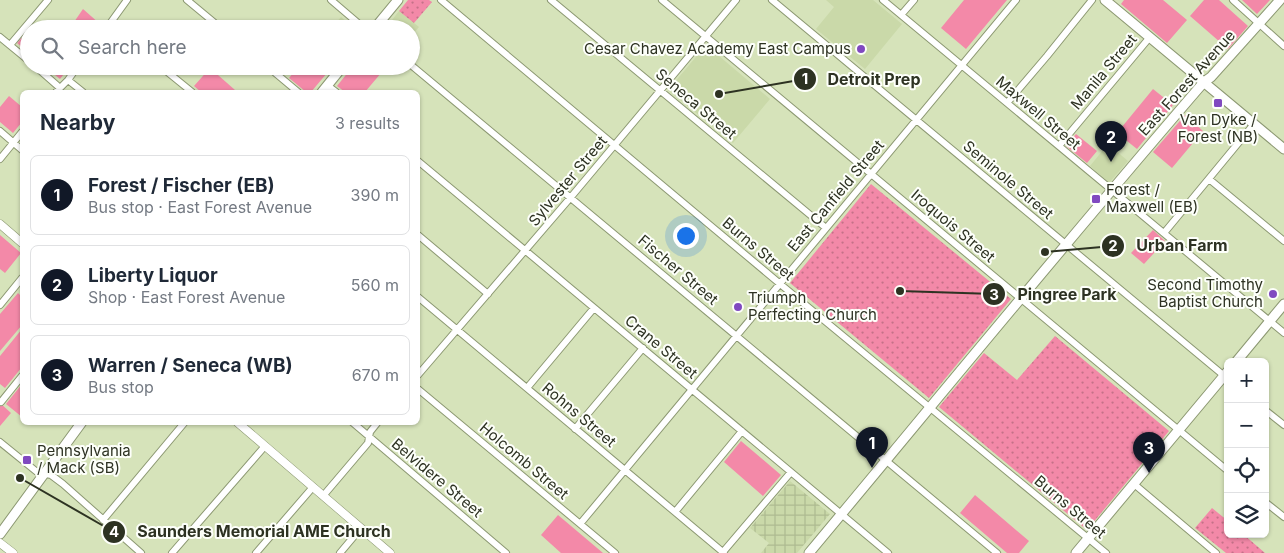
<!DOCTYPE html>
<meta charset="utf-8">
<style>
:root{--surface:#fff;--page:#f2f2f3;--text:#1f2937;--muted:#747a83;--line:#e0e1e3;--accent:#111827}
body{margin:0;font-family:Inter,sans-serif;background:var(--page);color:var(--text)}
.controls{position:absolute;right:15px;bottom:15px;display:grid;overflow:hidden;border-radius:8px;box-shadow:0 1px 4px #0004}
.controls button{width:45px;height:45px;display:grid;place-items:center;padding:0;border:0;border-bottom:1px solid var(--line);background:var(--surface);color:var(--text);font:25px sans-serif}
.you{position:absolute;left:685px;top:235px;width:18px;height:18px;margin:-12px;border:4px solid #fff;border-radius:50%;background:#1a73e8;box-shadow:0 0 0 8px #1a73e833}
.badge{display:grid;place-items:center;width:32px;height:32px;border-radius:50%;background:var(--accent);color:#fff;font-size:16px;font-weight:700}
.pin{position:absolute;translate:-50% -41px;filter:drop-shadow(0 1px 2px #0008)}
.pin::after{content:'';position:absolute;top:26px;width:18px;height:15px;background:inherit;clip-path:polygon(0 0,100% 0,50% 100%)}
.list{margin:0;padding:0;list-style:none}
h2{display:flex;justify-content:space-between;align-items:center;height:65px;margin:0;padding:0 20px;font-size:21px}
h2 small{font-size:16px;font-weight:400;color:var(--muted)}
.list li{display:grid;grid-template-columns:32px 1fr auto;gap:15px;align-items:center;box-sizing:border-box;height:80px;margin:0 10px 10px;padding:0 10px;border:1px solid var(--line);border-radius:8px}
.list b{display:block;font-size:19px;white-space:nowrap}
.list p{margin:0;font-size:16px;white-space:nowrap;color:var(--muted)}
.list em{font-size:16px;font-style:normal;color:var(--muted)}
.icon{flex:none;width:28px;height:28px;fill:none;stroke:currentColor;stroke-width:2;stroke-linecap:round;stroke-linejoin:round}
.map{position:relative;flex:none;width:1284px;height:553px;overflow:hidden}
.search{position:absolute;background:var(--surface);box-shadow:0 1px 4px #0004;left:20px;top:20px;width:400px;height:55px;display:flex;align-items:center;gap:12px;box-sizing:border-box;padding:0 18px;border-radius:28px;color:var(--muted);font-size:19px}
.panel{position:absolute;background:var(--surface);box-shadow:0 1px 4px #0004;left:20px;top:90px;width:400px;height:335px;border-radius:8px}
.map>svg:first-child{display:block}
</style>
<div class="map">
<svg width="1284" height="553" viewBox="0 0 1284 553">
<defs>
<pattern id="industrial-grid" width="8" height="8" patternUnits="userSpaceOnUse" patternTransform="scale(1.25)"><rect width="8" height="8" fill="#cad9a9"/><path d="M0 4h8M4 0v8" fill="none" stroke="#aebb91"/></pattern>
<pattern id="park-dots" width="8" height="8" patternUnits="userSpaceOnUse" patternTransform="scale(1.25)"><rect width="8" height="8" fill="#f389a8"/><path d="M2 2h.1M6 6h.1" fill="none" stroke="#c57188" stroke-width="1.8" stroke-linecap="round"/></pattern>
</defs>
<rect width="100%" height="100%" fill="#d6e3ba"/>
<!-- built -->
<path fill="#cad9a9" d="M826,0H873L902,24L865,69L816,29L834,7Z
M399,11L419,27L411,36V29H385Z
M341,17L355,29H331Z
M706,45L770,99L733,143L668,90Z
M1108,144L1128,161L1109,183L1090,166Z"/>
<!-- industrial -->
<path fill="url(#industrial-grid)" d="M790,481L830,514L797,553H761L769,543L750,528Z"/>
<!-- grass -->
<path fill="#f389a8" d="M964,0H1007L966,49L941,28Z
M1124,0H1163L1187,20L1167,43L1121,4Z
M1204,0H1219L1248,26L1228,49L1190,16Z
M1242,0H1270L1257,14Z
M83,9L100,24L97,29H76L72,25Z
M29,30V53L17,43Z
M44,66H70L60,79Z
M299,66H333L311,92H306L289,78Z
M353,66H387L365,92H345L337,86Z
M210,68L235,90L233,92H201L194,86Z
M1153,89L1173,105L1137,149L1117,133Z
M9,96L22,107V122L13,133L0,122V107Z
M1185,115L1203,131L1172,168L1153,152Z
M1076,134L1097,151L1087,163L1066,146Z
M1153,230L1165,241L1144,264L1131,253Z
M0,235L21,253L5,273L0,269Z
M18,293L22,297V325L0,351V314Z
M22,329V367L5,388L0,384V356Z
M22,384V417L6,404Z
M0,403L11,413L0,426Z
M741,441L781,475L763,496L724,462Z
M975,495L1029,541L1019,553H1007L960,513Z
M558,515L603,553H561L541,535Z"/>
<!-- park -->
<path fill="url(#park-dots)" d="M408,0H429L432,2L414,23L399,11Z
M871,184L1011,299L929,398L790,283Z
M1055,336L1169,431L1087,530L939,407L984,353L1017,380Z
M1212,508L1228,521V534H1243L1265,553H1226L1195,528Z"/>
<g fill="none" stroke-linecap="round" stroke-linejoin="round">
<defs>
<path id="minor" d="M187,0L222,29
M331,0L365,29
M441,0L785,288L1106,553
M551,0L826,228
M662,0L1228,471
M772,0L1228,379
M883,0L1284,333
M1233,0L1284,46
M901,15L914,0
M109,24L115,29
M106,29L127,0
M0,37L29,61
M10,45L48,0
M411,65L997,553
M35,66L60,88
M160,66L192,92
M267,66L298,92
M68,80L83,92
M328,86L336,92
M56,92L68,80L78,66
M1007,103L1047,56L1092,0
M0,131L22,150
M1059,146L1150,37
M0,159L22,132
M418,161L888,553
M1209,179L1284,241
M1164,233L1254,124
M418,235L488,294
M418,297L724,553
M0,305L22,278
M418,375L571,197L736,0
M527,388L594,308
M418,389L615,553
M1,402L22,376
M1265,410L1284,425
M352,422L506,553
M575,429L643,348
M0,442L37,472L51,475L63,484L141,553
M1134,484L1216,553
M323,496L368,443L370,432L378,422
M1265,502L1284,517
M675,512L742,431
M103,520L185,422
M580,524L1016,0
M723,552L791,472
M172,553L265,446
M256,553L313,487
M340,553L361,528"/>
<path id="tertiary" d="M0,224L22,243
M237,422L390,553
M0,543L13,553"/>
<path id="secondary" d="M1105,0L1284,149
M374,29L398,0
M322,92L343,66
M1236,362L1284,304
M0,534L82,422
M809,553C940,396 1070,237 1204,82L1211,77L1280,0
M1076,553L1228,371"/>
</defs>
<!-- minor casing -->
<use href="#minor" stroke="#8c9872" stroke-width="8"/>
<!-- tertiary casing -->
<use href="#tertiary" stroke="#8c9872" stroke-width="9"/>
<!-- secondary casing -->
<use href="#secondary" stroke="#8c9872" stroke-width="11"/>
<!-- minor -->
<use href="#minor" stroke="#fff" stroke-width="6"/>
<!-- tertiary -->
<use href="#tertiary" stroke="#fff" stroke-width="8"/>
<!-- secondary -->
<use href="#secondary" stroke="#fff" stroke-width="9"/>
</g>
<!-- markers -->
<g fill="#8049c0" stroke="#fdfffa" stroke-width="2">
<circle cx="861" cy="49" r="5"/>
<rect x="1213" y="98" width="10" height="10" rx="2.5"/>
<rect x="1091" y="194" width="10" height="10" rx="2.5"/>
<circle cx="1273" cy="294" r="5"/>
<circle cx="738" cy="307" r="5"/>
<rect x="22" y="455" width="10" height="10" rx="2.5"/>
</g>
<g text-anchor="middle" stroke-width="4" stroke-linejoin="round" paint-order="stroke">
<!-- poi labels -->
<g font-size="15" fill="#2d3222" stroke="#fdfffa" text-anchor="start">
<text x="851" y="54" text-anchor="end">Cesar Chavez Academy East Campus</text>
<text x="1218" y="125" text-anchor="middle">Van Dyke /<tspan x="1218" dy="17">Forest (NB)</tspan></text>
<text x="1106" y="195">Forest /<tspan x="1106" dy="17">Maxwell (EB)</tspan></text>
<text x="1263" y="290" text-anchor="end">Second Timothy<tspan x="1263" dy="17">Baptist Church</tspan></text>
<text x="748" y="303">Triumph<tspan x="748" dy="17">Perfecting Church</tspan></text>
<text x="37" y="456">Pennsylvania<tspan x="37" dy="17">/ Mack (SB)</tspan></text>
</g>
<!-- street labels -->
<g font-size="15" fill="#2d3222" stroke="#fdfffa">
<text transform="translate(1104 72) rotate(-50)" y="5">Manila Street</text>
<text transform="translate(1187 83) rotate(-48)" y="5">East Forest Avenue</text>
<text transform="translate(696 104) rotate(40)" y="5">Seneca Street</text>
<text transform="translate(1038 113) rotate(40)" y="5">Maxwell Street</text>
<text transform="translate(1008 180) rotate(40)" y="5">Seminole Street</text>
<text transform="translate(568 181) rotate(-50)" y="5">Sylvester Street</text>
<text transform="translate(836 196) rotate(-50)" y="5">East Canfield Street</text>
<text transform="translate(953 226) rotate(40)" y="5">Iroquois Street</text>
<text transform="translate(758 249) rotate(40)" y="5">Burns Street</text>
<text transform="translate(678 270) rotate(40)" y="5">Fischer Street</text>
<text transform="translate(661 347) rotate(40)" y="5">Crane Street</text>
<text transform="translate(579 415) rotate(40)" y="5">Rohns Street</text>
<text transform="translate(524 461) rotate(40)" y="5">Holcomb Street</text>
<text transform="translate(437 478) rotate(40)" y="5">Belvidere Street</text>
<text transform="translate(1070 507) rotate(40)" y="5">Burns Street</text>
</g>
</g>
<!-- callouts -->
<path fill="none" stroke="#2d3222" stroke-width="2" d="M719 94L805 79M1045 252L1113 246M900 291L994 294M20 478L114 532"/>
<g fill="#2d3222" stroke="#fdfffa" stroke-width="2">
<circle cx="719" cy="94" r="5"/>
<circle cx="1045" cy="252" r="5"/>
<circle cx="900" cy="291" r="5"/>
<circle cx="20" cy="478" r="5"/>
<circle cx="805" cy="79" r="12"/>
<circle cx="1113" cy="246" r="12"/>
<circle cx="994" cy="294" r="12"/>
<circle cx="114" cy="532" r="12"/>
</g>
<g font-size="15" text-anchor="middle" font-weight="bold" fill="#fff">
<text x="805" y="84">1</text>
<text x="1113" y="251">2</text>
<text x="994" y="300">3</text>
<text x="114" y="537">4</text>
</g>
<g font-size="16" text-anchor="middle" font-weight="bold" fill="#2d3222" stroke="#fdfffa" stroke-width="4" stroke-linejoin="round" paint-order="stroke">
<text x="874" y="85">Detroit Prep</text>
<text x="1182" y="251">Urban Farm</text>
<text x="1067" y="300">Pingree Park</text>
<text x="264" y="537">Saunders Memorial AME Church</text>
</g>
</svg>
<div class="controls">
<button>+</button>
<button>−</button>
<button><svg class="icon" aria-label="locate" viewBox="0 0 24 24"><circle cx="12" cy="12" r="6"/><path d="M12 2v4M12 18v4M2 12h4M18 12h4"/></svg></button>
<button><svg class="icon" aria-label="layers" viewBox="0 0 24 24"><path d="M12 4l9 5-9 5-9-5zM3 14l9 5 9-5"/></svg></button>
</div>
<div class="you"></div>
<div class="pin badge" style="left:872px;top:468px">1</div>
<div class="pin badge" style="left:1111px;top:162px">2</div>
<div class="pin badge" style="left:1149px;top:473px">3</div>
<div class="search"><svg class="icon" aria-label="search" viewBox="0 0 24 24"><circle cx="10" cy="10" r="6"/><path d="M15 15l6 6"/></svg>Search here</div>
<section class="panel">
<h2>Nearby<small>3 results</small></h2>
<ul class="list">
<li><span class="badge">1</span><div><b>Forest / Fischer (EB)</b><p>Bus stop · East Forest Avenue</p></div><em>390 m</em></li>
<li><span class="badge">2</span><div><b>Liberty Liquor</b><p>Shop · East Forest Avenue</p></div><em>560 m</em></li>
<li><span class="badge">3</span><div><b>Warren / Seneca (WB)</b><p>Bus stop</p></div><em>670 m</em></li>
</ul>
</section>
</div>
